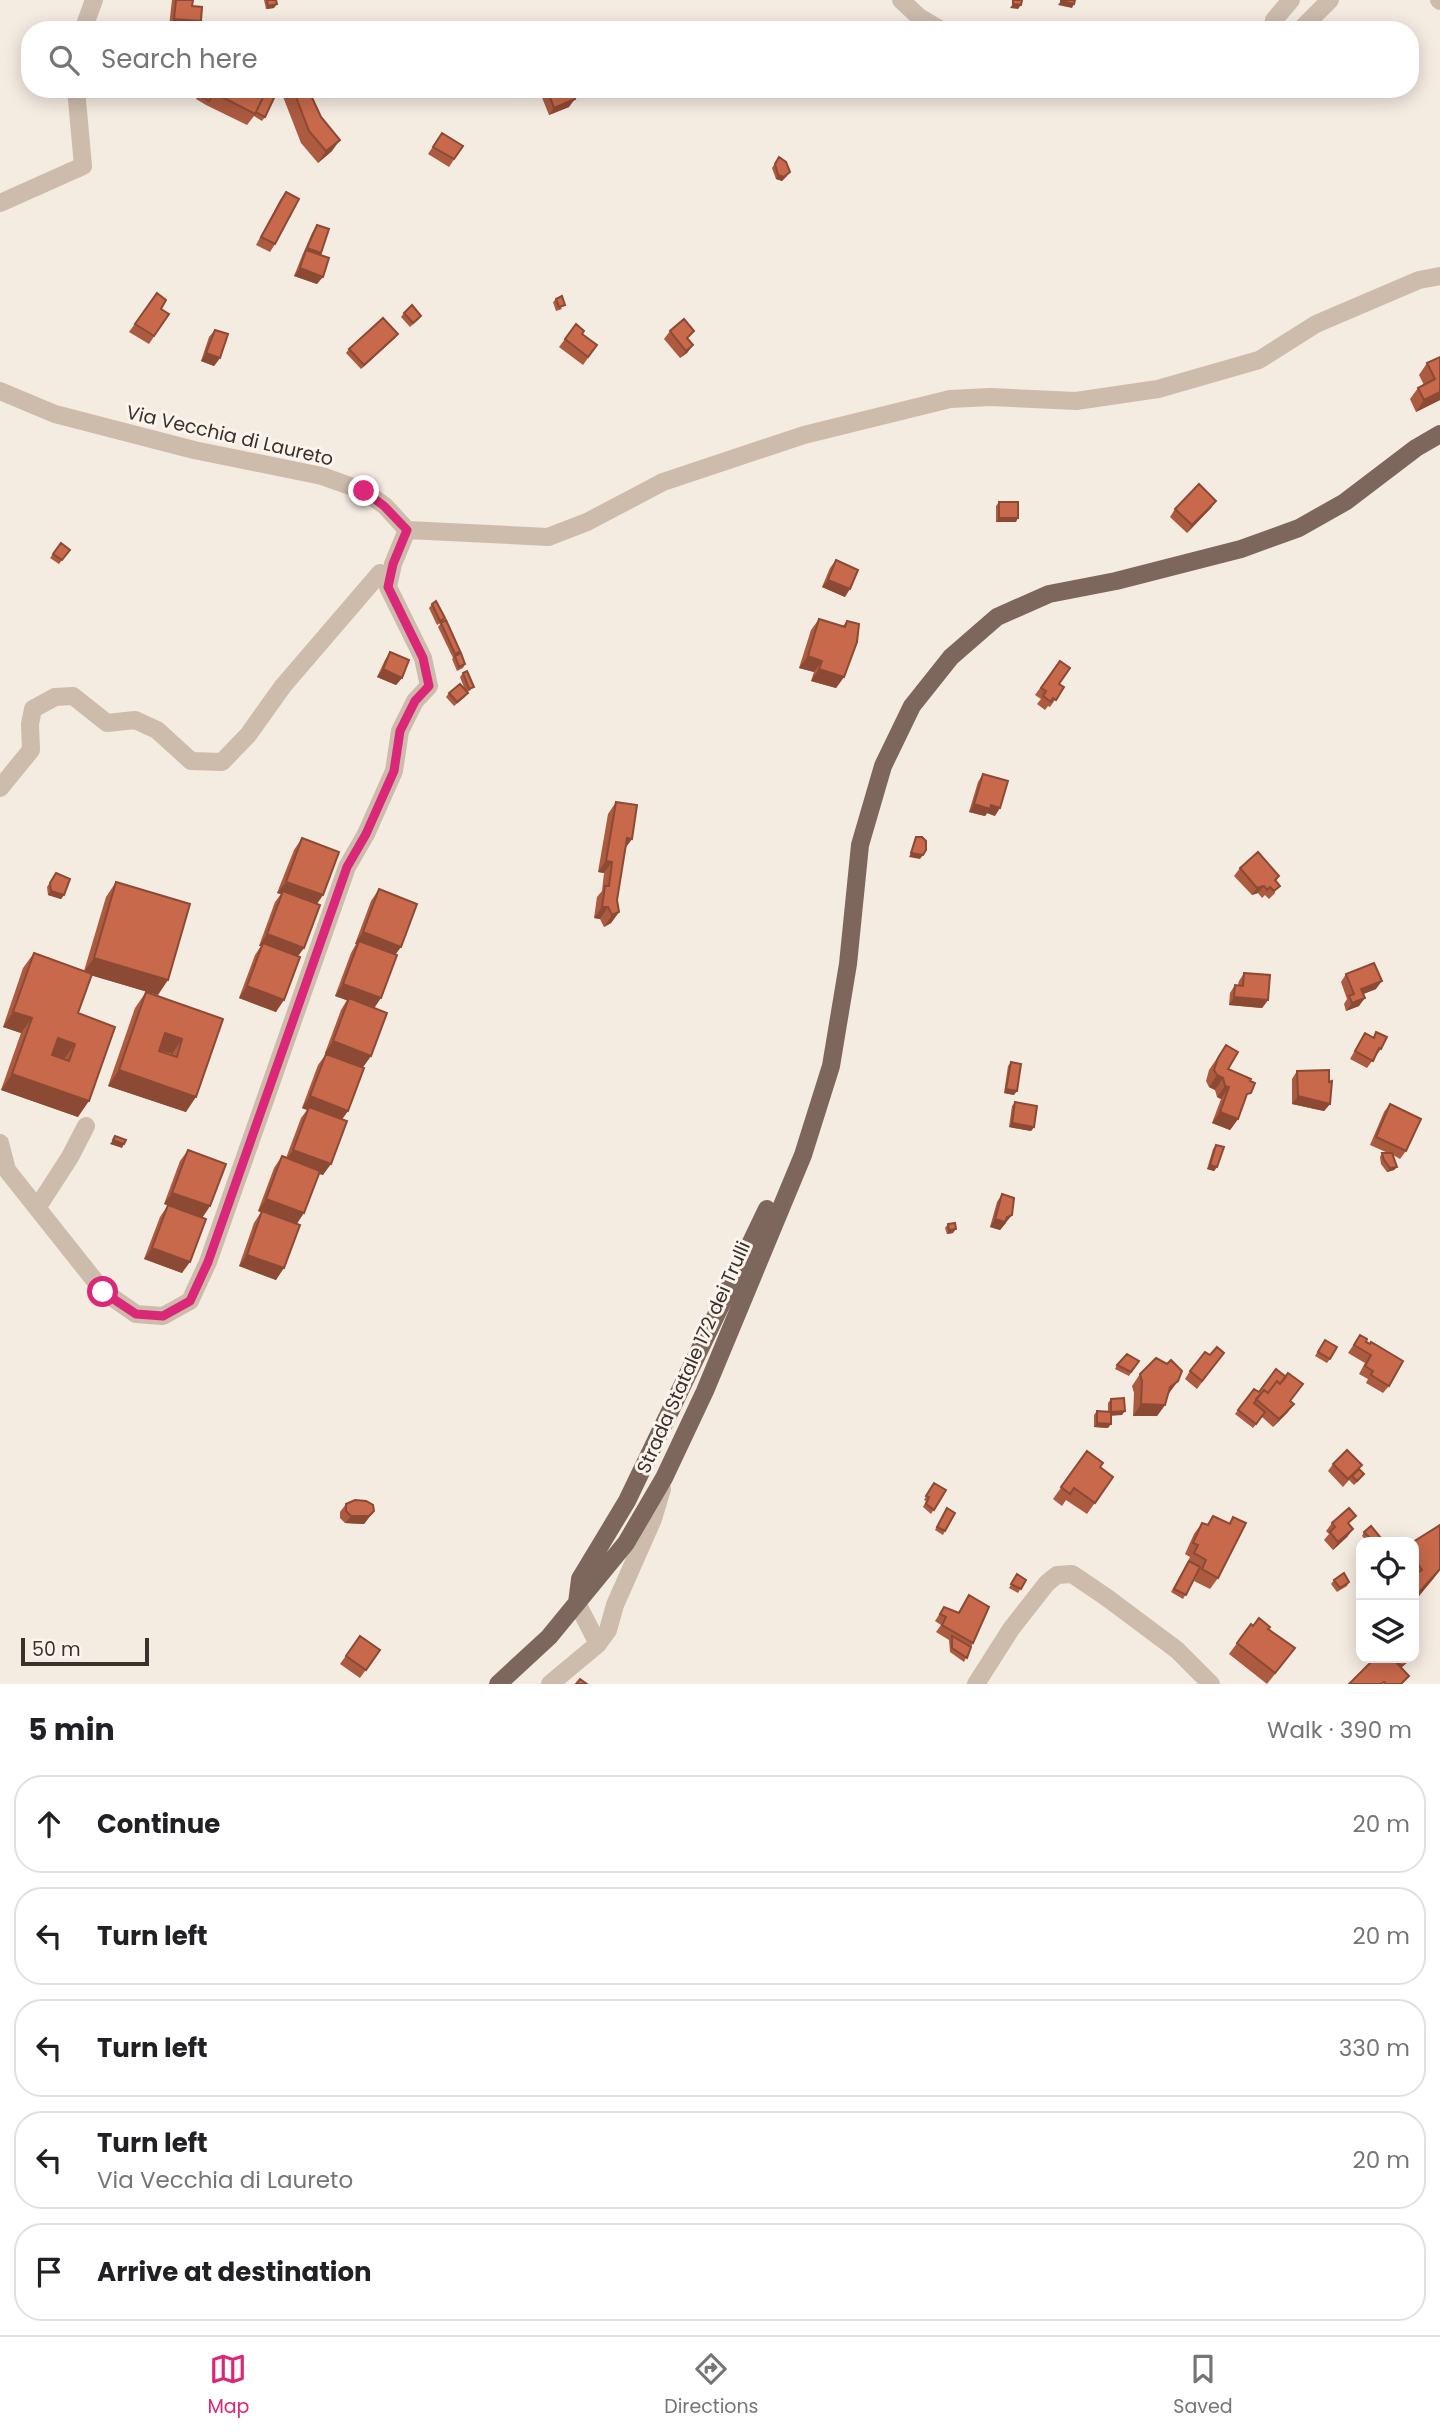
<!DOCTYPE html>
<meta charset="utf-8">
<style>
:root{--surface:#fff;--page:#f2f2f2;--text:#202124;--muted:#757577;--line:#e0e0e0;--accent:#db2777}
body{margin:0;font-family:Poppins,sans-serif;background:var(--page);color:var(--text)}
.controls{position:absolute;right:21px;bottom:21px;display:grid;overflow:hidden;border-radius:14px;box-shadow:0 4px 18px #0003}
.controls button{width:63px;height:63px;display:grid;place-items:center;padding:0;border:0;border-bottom:2px solid var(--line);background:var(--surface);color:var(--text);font:35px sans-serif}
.scale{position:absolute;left:21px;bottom:18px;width:128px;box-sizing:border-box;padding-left:7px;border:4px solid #3b302b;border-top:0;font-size:19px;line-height:24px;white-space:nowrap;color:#3b302b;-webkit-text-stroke:5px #fbf5ee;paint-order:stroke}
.stop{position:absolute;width:21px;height:21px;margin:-16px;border:5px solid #db2777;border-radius:50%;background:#fff}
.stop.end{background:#db2777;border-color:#fff;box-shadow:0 2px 7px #0008}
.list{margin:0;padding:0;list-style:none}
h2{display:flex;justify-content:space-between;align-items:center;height:91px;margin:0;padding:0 28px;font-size:30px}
h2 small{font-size:23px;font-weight:400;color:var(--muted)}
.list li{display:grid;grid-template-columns:46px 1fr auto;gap:21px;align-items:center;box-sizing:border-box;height:98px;margin:0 14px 14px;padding:0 14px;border:2px solid var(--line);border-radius:28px}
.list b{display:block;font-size:26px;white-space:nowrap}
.list p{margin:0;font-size:23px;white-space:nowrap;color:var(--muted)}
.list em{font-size:23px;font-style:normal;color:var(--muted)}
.icon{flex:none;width:38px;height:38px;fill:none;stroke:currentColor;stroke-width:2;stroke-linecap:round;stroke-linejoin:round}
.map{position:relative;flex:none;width:1440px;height:1684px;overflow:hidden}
.search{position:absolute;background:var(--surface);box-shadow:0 4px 18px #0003;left:21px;right:21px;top:21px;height:77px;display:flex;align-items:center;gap:18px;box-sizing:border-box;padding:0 24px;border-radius:28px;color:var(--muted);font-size:26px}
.sheet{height:651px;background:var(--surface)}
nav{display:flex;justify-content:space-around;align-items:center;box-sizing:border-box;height:98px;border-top:2px solid var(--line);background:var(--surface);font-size:19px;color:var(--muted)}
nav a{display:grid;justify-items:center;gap:4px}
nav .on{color:var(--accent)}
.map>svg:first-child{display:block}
</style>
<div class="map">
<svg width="1440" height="1684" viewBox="0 0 1440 1684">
<rect width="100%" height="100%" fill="#f4ebe1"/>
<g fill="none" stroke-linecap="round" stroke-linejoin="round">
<!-- minor -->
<path stroke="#cdbbac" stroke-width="18" d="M901,0L919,17L941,30
M1439,0L1440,1
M83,30L94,0
M1272,30L1274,20L1291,0
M1300,30L1330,0
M0,203L83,166L76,89
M0,391L55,414L194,450L322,476L364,491L385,506L407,530L548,537L587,522L663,482L804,435L950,399L990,397L1076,401L1158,389L1259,360L1316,324L1419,280L1440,276
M0,788L31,750L30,724L33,709L55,697L73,696L107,723L135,720L157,730L191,761L222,762L248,735L283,686L380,573L390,578
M0,1143L7,1170L103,1291L136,1314L163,1316L190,1301L208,1262L347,867L366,834L394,771L400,731L415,701L429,686L423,658L388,587L393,564L407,530
M37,1208L70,1157L86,1126
M577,1603L598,1644
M550,1684L598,1644L608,1630L615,1605L653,1519L662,1489
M976,1684L1011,1629L1047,1583L1057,1575L1072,1574L1106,1597L1177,1650L1211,1684"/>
<!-- major -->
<path stroke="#7d675c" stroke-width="18" d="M577,1603L580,1579L627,1501L767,1209
M498,1684L549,1637L626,1543L664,1478L705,1391L803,1155L831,1066L848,964L860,845L883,766L912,706L951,657L997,617L1049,594L1116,581L1241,549L1299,528L1345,502L1416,448L1440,434"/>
</g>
<!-- wall -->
<path fill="#ac5a40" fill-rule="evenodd" d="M172,0H193L192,6L201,21L195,29L169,26Z
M264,0H276L274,8L266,9Z
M202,89H270L265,117L262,121L254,116L247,125L206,105L196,99Z
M280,89H308L332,151L318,163L301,143Z
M545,89H570L569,107L549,115L541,95Z
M442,133L463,146L449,167L428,154Z
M779,157L787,176L782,181L776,179L772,168Z
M286,192L275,244L270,252L256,245L280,200Z
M317,225L321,253L320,255L317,284L294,276L302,256L312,233Z
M157,293L161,309L169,314L149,344L129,332Z
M556,299L562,309L556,311L553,302Z
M404,313L419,319L410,327L401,317Z
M576,324L582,334L597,345L583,365L559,347Z
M215,330L220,358L214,366L201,361L209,337Z
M670,331L693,345L687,353L680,358L664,339Z
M395,338L361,369L346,353L349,349Z
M1440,357V400L1416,412L1410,399L1418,388L1424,385L1419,375L1427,363Z
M1216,501L1211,508L1187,533L1170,517L1175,509Z
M999,502L1016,522H996V506Z
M61,543L70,550L59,564L50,558Z
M836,560L845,597L822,587L830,568Z
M432,604L445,618L442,622L460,651L458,654L465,664L463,668L457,671L452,659L454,657L453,658L438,627L441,623L437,625L429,608Z
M819,619L843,626L847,621L844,677L836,688L811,681L814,672L799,668L811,630Z
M390,652L402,678L396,685L377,677L385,660Z
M1060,661L1059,684L1064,687L1050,707L1048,706L1045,710L1037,704L1041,699L1035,695Z
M463,673L471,690L467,692L465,697L454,706L446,697L449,693L465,690L460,677Z
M983,774L995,816L987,813L985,816L969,812L978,782Z
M616,802L632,839L625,848L617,900L619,912L611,923L604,927L600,919L594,918L597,897L602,891L604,873L598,872L608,814Z
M302,838L323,895L317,904L298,956L276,1012L239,998L255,955L261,946H259L275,902L281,894L277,893L294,850Z
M1240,868L1279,876L1276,881L1275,893L1269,899L1265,895L1262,898L1258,893L1252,895L1234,876Z
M56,873L64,895L61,899L48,895L47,887Z
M116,882L158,995L91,975L78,1013V1117L1,1090L21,1033L3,1027L23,968L34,953L84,971L106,897Z
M379,889L395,955L374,1008L371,1056L363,1067L325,1053L341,1010L347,1000L335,996L351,953L356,944H355L371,901Z
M1244,973L1268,1000L1262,1008L1229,1005L1230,993L1235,985H1238L1239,981Z
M1346,974L1376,989L1363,994L1359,1006L1346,1011L1344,1004L1347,999L1341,982Z
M146,992L223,1019L186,1112L108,1086L135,1008ZM159,1050L172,1054L171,1055L159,1051Z
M1376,1032L1381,1049L1367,1068L1350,1059L1365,1033L1373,1037Z
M1226,1045L1228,1069L1243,1105L1238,1119L1230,1130L1212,1123L1221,1099L1217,1097L1215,1090L1209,1087L1206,1081L1209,1070Z
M326,1054L348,1111L342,1119L323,1175L319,1174L297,1224L276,1280L239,1266L254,1223L261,1212L258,1211L274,1168L282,1156L286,1158L301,1118L307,1110L302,1108L318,1065Z
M1011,1062L1014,1095L1004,1093L1008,1066Z
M1297,1071L1330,1104L1324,1111L1292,1104V1079Z
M1015,1102L1034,1127L1031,1131L1009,1127L1012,1106Z
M1390,1104L1406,1151L1400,1159L1393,1155L1397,1167L1394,1170L1387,1172L1381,1164L1380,1157L1382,1153H1388L1370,1145L1384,1112Z
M1216,1145L1217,1167L1214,1171L1207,1169L1213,1149Z
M188,1150L210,1206L202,1218L182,1273L144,1259L160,1217L168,1205L164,1204L180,1161Z
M1002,1194L1006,1223L1000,1230L990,1227L997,1202Z
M948,1224L953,1233L947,1234L945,1228Z
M1360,1335L1366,1342L1389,1386L1383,1393L1366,1383L1368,1379L1359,1374L1365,1363L1348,1353Z
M1322,1344L1330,1359L1327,1363L1315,1356Z
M1224,1353L1197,1389L1185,1379L1190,1371Z
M1139,1361L1129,1376L1115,1369L1117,1365Z
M1140,1374L1170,1392L1168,1394L1165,1405L1157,1416H1133L1134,1393L1132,1386Z
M1286,1377L1291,1401L1288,1412L1273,1427L1262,1417L1253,1428L1235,1414L1254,1389L1259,1392Z
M1111,1399L1122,1415H1111L1108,1428L1094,1427V1415L1097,1411L1108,1412V1403Z
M1087,1451L1100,1467L1113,1477L1087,1514L1066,1500L1062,1506L1053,1499Z
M1333,1464L1361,1478L1354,1485L1349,1480L1343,1487L1328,1471Z
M934,1483L946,1490L931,1514L923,1507L926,1501L924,1500Z
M346,1504L374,1511L364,1524L345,1523L340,1518V1512Z
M947,1508L945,1531L943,1535L935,1530Z
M1213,1516L1229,1523L1233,1517L1218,1578L1210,1589L1194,1581L1197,1575L1183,1599L1171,1592L1190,1557L1185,1554L1194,1534L1202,1523L1207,1525Z
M1332,1523L1350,1524L1349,1525L1353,1529L1347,1537L1333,1550L1324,1540L1329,1534L1326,1531Z
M1364,1532L1381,1538L1378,1542H1368L1362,1536Z
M1414,1542L1440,1570L1414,1602Z
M1017,1574L1026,1580L1018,1593L1009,1588Z
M1334,1580L1349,1582L1347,1586L1337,1592L1331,1584Z
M969,1595L973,1643L964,1662L950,1652L949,1640L936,1632L941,1625L935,1621L944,1607L958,1613Z
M1251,1624L1253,1626L1269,1630L1287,1659L1267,1684L1229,1654Z
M360,1636L380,1650L360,1678L340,1664Z"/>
<!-- shaded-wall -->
<path fill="#8c4a34" d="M1061,1L1074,4L1072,8L1058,5Z
M277,4L274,8L266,9L268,6Z
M1013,4L1021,5L1018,9L1010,8Z
M174,19L201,21L195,29L169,26Z
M575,99L569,107L549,115L554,108Z
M340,140L332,151L318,163L326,151Z
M790,172L782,181L776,179L778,175Z
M307,248L321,253L316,260L306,250L302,256Z
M300,268L323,277L317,284L294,276Z
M398,334L395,338L361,369L364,365Z
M693,345L687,353L680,358L686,351Z
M206,353L220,358L214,366L201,361Z
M1440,392V400L1416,412L1424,400Z
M1216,501L1211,508L1187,533L1192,525Z
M999,518H1018L1016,522H996Z
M828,580L850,589L845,597L822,587Z
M808,656L822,661L814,672L799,668Z
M383,669L402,678L396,685L377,677Z
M819,669L844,677L836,688L811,681Z
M974,804L991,805L1000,808L995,816L987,813L985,816L969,812Z
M627,838L632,839L624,850Z
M911,853L923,855L920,859L909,857Z
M606,861L612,862L604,873L598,872Z
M286,882L323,895L314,907L283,891L281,894L277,893Z
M1264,886L1258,893L1252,895L1257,888Z
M51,891L64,895L61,899L48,895Z
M602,907H608L600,919L594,918Z
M619,912L611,923L604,927L612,915Z
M363,932L401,947L393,958L359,941L356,944H355Z
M267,934L304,948L296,959L263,943L261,946H259Z
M94,958L168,980L158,995L83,973Z
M1382,981L1376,989L1356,997L1361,989Z
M343,984L381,998L373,1010L335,996Z
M247,986L284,1000L276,1012L239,998Z
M1234,997L1268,1000L1262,1008L1229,1005Z
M1365,998L1359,1006L1346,1011L1352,1003Z
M13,1012L32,1018L21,1033L3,1027Z
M165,1033L182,1039L172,1054L154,1049Z
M58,1038L75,1044L64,1059L47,1053Z
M333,1041L371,1056L363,1067L325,1053Z
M119,1070L196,1097L186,1112L108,1086Z
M12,1074L89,1101L78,1117L1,1090Z
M1217,1075L1223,1078L1215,1090L1209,1087Z
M1225,1086L1229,1087L1221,1099L1217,1097Z
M1006,1089L1017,1091L1014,1095L1004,1093Z
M310,1096L348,1111L340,1122L309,1107L307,1110L302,1108Z
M1298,1096L1330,1104L1324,1111L1292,1104Z
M1220,1112L1238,1119L1230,1130L1212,1123Z
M1012,1123L1034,1127L1031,1131L1009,1127Z
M113,1140L124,1144L122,1148L110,1144Z
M293,1150L331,1164L323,1175L285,1161Z
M1210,1165L1217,1167L1214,1171L1207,1169Z
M1397,1167L1394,1170L1387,1172L1390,1168Z
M172,1193L210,1206L202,1218L164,1204Z
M266,1199L304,1213L296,1225L258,1211Z
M1012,1215L1000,1230L990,1227L995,1219Z
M956,1229L953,1233L947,1234L949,1230Z
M152,1248L190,1262L182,1273L144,1259Z
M247,1255L284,1268L276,1280L239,1266Z
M1178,1381L1170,1392L1162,1399L1170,1387Z
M1141,1404L1165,1405L1157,1416H1133Z
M1294,1404L1288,1412L1273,1427L1279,1419Z
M1125,1411L1122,1415L1109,1416L1111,1412Z
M1097,1423L1111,1424L1108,1428L1094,1427Z
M374,1511L364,1524L345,1523L351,1516Z
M1353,1529L1347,1537L1333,1550L1338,1542Z
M1440,1570L1434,1578L1414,1602V1598Z"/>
<!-- building -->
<path fill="#c8694b" stroke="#8c4a34" stroke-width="2" fill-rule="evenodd" d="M176,0H193L192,6L202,7L201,21L174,19Z
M267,0H276L277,4L268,6Z
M1013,0H1022L1021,5L1013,4Z
M1061,0H1075L1074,4L1061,1Z
M263,23L266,30H254L253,28Z
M203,89H216L209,101L199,95Z
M216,89H267L255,114L214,93Z
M267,89H270L274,98L265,117L256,112Z
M293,89H308L321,117L340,140L326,151L309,131Z
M547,89H570L575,99L554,108Z
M442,133L463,146L454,159L433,147Z
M779,157L786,162L790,172L784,177L778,175L775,164Z
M286,192L299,199L275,244L261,237Z
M317,225L329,229L321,253L307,248Z
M306,250L329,258L323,277L300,268Z
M157,293L166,300L161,309L169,314L154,336L135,324Z
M562,296L565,305L559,307L556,299Z
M412,305L421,316L413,323L404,313Z
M383,318L398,334L364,365L349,349Z
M684,319L694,331L687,338L693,345L686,351L670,331Z
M576,324L584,331L582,334L597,345L588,357L565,339Z
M215,330L228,334L220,358L206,353Z
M1440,357V392L1424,400L1418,388L1435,379L1427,363Z
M1199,484L1216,501L1192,525L1175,509Z
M999,502H1018V518H999Z
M61,543L70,550L62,560L53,554Z
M836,560L858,570L850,589L828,580Z
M436,601L445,618L440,621L432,604Z
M819,619L845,627L847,621L859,624L857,642L844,677L819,669L822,661L808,656Z
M446,620L460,651L455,654L441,623Z
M390,652L409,660L402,678L383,669Z
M461,653L465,664L459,667L455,656Z
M1060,661L1070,668L1059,684L1064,687L1056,700L1053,698L1051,702L1043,696L1046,691L1041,688Z
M467,671L474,687L469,689L463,673Z
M460,684L468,693L457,702L449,693Z
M983,774L1008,781L1000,808L991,805L990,809L974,804Z
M616,802L637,805L632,839L627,838L617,900L619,912L612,915L608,907H602L605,886H609L612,862L606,861Z
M916,837H922L926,841V850L923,855L911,853Z
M302,838L339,852L323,895L286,882Z
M1258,852L1279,876L1275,880L1280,886L1274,891L1270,887L1267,890L1264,886L1257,888L1240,868Z
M56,873L70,879L64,895L51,891L50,883Z
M116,882L190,904L168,980L94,958Z
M379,889L417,904L401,947L363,932Z
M283,891L320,905L304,948L267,934Z
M359,941L397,955L381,998L343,984Z
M263,943L300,957L284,1000L247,986Z
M34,953L92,974L78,1013L115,1027L89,1101L12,1074L32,1018L13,1012ZM58,1038L75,1044L69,1061L52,1055Z
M1374,963L1382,981L1361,989L1365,998L1352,1003L1349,996L1354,994L1346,974Z
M1244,973L1270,975L1268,1000L1234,997L1235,985L1243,986Z
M146,992L223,1019L196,1097L119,1070ZM165,1033L182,1039L177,1057L159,1051Z
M349,998L387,1013L371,1056L333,1041Z
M1376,1032L1387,1037L1381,1049L1379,1048L1373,1061L1355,1051L1365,1033L1374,1038Z
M1226,1045L1238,1052L1228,1069L1251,1079L1250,1081L1255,1083L1251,1093L1247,1094L1238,1119L1220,1112L1229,1087L1225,1086L1223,1078L1217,1075L1214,1070L1218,1058Z
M326,1054L364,1068L348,1111L310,1096Z
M1011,1062L1021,1064L1017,1091L1006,1089Z
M1329,1070V1082L1332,1081L1330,1104L1298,1096L1297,1071Z
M1015,1102L1037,1106L1034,1127L1012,1123Z
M1390,1104L1421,1119L1406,1151L1376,1137Z
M309,1107L347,1121L331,1164L293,1150Z
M115,1136L126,1140L124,1144L113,1140Z
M1216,1145L1224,1147L1217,1167L1210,1165Z
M188,1150L226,1164L210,1206L172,1193Z
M1382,1153H1392L1397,1167L1390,1168L1384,1160Z
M282,1156L320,1171L304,1213L266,1199Z
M1002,1194L1014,1198L1012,1215L1007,1217L1005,1222L995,1219Z
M168,1205L206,1219L190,1262L152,1248Z
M262,1211L300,1225L284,1268L247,1255Z
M955,1223L956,1229L949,1230L948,1224Z
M1360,1335L1367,1339L1366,1342L1370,1344L1371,1342L1403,1361L1389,1386L1371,1375L1373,1371L1365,1366L1371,1355L1354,1345Z
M1325,1340L1337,1347L1330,1359L1318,1352Z
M1217,1347L1224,1353L1202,1381L1190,1371L1205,1352L1210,1355Z
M1127,1354L1139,1361L1131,1372L1117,1365Z
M1156,1358L1167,1364L1171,1360L1182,1371L1178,1381L1170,1387L1165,1405L1141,1404L1142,1381L1140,1374Z
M1276,1369L1286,1377L1280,1384L1277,1381L1268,1393L1264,1390L1254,1403L1265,1412L1256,1424L1238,1410L1254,1389L1259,1392Z
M1288,1373L1303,1384L1290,1401L1294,1404L1279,1419L1256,1399L1264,1390L1268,1393L1277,1381L1280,1384Z
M1124,1398L1125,1411L1111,1412V1399Z
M1097,1411L1111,1412V1424L1097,1423Z
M1347,1450L1362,1465L1348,1479L1333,1464Z
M1087,1451L1103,1463L1100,1467L1113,1477L1095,1503L1074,1488L1070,1494L1061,1487Z
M1359,1469L1364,1474L1357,1481L1352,1476Z
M934,1483L946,1490L934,1510L926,1504L929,1497L926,1496Z
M355,1500L366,1501L373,1505L374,1511L369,1516H351L346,1511V1504Z
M947,1508L955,1513L945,1531L937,1527Z
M1349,1508L1356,1516L1348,1523L1353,1529L1338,1542L1330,1532L1335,1527L1332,1523Z
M1213,1516L1230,1524L1233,1517L1246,1523L1218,1578L1202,1569L1206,1560L1194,1553L1198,1545L1193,1543L1202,1523L1208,1525Z
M1440,1525V1569L1414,1598V1575L1422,1570L1414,1558L1413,1542Z
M1371,1526L1381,1538L1376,1542H1374L1364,1532Z
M1189,1561L1200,1567L1186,1595L1174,1589Z
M1344,1573L1349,1582L1340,1588L1334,1580Z
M1017,1574L1026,1580L1021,1589L1011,1584Z
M969,1595L989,1607L973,1643L942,1625L946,1617L940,1614L944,1607L959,1613Z
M1259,1618L1270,1627L1268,1629L1295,1648L1275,1673L1237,1643L1251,1624L1253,1626Z
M360,1636L380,1650L366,1670L346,1656Z
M952,1636L971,1647L967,1658L952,1648Z
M1375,1658H1392L1409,1676L1401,1684H1386L1384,1682L1381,1684H1349Z
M1393,1658H1411L1402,1666Z
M580,1679L587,1684H576Z"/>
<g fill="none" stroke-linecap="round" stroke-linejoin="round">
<!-- route -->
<path stroke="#db2777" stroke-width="9" d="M103,1292L136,1314L163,1316L190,1301L208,1262L347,867L366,834L394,771L400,731L415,701L429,686L423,658L388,587L393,564L407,530L384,506L364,491"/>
</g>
<g text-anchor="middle" stroke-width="6" stroke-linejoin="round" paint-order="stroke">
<!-- street labels -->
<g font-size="19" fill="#3b302b" stroke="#fbf5ee">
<text transform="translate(230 435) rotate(13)" y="7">Via Vecchia di Laureto</text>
<text transform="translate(693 1357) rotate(-66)" y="7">Strada Statale 172 dei Trulli</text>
</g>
</g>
</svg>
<div class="controls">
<button><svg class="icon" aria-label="locate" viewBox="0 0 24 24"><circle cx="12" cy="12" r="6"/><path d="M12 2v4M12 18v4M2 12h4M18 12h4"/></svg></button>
<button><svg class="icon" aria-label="layers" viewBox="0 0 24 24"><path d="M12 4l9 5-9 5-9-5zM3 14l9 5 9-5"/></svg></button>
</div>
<div class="scale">50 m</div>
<div class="stop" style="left:103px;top:1292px"></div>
<div class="stop end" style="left:364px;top:491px"></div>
<div class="search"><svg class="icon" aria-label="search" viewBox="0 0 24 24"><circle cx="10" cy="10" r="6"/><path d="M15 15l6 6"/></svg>Search here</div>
</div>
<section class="sheet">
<h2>5 min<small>Walk · 390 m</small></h2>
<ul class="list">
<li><svg class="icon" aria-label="ahead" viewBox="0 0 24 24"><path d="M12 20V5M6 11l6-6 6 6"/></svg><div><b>Continue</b></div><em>20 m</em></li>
<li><svg class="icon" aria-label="left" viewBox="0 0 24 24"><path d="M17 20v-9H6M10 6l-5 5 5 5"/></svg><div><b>Turn left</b></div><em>20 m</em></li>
<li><svg class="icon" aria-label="left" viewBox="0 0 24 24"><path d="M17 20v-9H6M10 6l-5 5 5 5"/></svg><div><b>Turn left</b></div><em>330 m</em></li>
<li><svg class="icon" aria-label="left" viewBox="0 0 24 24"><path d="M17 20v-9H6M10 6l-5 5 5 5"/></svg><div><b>Turn left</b><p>Via Vecchia di Laureto</p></div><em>20 m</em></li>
<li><svg class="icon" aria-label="arrive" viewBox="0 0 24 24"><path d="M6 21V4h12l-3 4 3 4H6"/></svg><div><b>Arrive at destination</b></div></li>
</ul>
</section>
<nav>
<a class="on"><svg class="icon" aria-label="map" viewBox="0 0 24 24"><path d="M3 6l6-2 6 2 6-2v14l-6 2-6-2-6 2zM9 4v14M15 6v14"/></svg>Map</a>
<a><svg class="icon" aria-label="directions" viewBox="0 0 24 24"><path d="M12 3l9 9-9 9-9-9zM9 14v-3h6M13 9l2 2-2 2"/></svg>Directions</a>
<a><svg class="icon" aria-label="saved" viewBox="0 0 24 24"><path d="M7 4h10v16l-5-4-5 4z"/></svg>Saved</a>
</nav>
